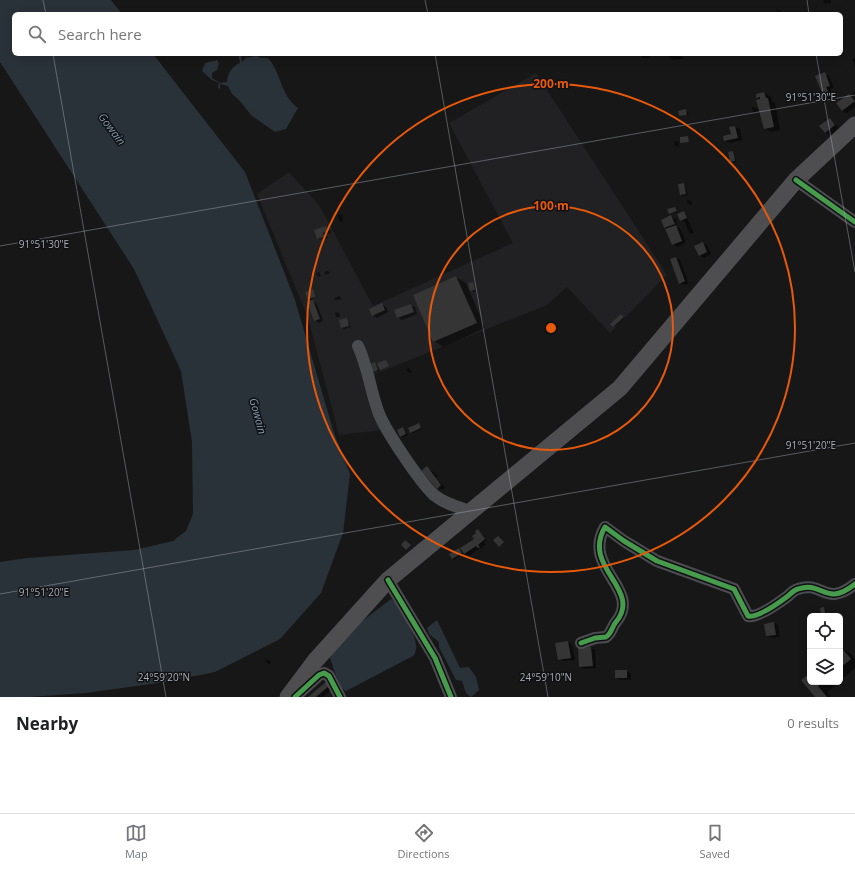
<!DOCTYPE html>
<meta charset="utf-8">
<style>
:root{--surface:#fff;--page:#f2f2f2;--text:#202124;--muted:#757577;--line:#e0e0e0;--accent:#757880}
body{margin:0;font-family:"Open Sans",sans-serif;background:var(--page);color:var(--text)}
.controls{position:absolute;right:12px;bottom:12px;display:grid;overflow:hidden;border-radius:6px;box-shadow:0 2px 10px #0003}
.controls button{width:36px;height:36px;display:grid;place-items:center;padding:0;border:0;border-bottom:1px solid var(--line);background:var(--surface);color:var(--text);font:20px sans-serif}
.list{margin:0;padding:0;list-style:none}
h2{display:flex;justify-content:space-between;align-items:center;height:52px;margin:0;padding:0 16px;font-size:17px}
h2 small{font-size:13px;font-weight:400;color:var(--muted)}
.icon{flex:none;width:22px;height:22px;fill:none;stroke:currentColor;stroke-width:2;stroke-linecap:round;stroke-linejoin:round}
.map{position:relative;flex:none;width:855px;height:697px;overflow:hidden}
.search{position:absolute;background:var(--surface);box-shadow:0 2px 10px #0003;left:12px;right:12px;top:12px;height:44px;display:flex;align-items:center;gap:10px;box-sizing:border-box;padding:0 14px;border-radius:6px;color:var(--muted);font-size:15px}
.sheet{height:116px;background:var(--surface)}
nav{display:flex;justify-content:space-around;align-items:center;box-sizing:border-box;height:56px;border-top:1px solid var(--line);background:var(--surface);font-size:11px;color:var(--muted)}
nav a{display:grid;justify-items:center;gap:2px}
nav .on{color:var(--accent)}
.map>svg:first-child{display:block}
</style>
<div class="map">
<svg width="855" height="697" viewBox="0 0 855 697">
<rect width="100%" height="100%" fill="#171717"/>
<!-- built -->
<path fill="#212123" d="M536,73L667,275L610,333L567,287L547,305L375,374L382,430L339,435L308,318L257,194L289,172L319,205L373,306L513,243L449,123Z"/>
<!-- water -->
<path fill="#2a3239" d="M0,0H111L122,14H14V54H153L245,172L295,300L334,433L350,474L343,533L321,593L280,639L215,672L165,682L86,693L29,697H0V562L27,558L134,550L173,541L186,531L193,514L192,442L181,371L134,269L0,62Z
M238,54H241L242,62L246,58L256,56L262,58H268C283,76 279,93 298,108L286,129L275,132L251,115L240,101L232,94L228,86L220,84V89L218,88L219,83L212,80L202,71L205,63L217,60L219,63L217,70L212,73V78L220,83L227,82C228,73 231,67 240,63Z
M391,599L396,602C402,614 424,644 413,656L346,691L340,687L330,658V652L339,639Z
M437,620L460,668L469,667L476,677L479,690L471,697L466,693L462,681L456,680L439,647V642L429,634L427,628Z"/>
<!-- shadow -->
<path fill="#0007" d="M823,0H831V3L825,4Z
M780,10L783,14H777L776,11Z
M773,12L775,14H764V13Z
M648,54L650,58H642V55Z
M668,54H687V55L682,56L683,59L673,60L669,57Z
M855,58V66L852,59Z
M825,74L829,76L834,88L830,89L833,97L829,99L825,96Z
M855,91V98L852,93Z
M764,93L771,97L772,101L775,103L780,130L771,132L764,128L761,113H753L752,107L760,109L762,100L757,97Z
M849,95L855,98V107L847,113L842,111Z
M686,110L689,115L680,116V112Z
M830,119L839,128L830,135L825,132Z
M735,127L740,129L742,140L730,143L725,141L732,135L731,128Z
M674,141L679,142V147L674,146Z
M733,152L736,162L733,163L731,161Z
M684,184L688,195L683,196L681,195Z
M687,200L692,201V205L688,204Z
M675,208L678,212L670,214Z
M684,212L694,233L690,234L684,221L681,220Z
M338,214L342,215L343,222L339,221Z
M671,217L676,219L677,227L680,228L686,243L677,247L672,244L665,227Z
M325,227L330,230L331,233L320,237V239L327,236L328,238L323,240L318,238Z
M703,243L707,245L711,254L704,258L700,255Z
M676,258L680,260L689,284L684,285L680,283Z
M328,271L330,273L326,275L324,272Z
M319,272L321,276L318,277L316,273Z
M456,277L466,283L485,328L443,347L434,341Z
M472,283L476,291L473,292L471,290Z
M313,290L317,297L310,300L308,299Z
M339,296L342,299L335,300V298Z
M313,301L317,304L323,321L319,323L315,320Z
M381,304L386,307L388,312L377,318L372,315Z
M411,305L415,307L417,314L402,320L398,317Z
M337,312L339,313L340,317H336L335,313Z
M623,316L625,318L615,327L614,326Z
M347,319L351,327L344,329L342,328Z
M375,363L380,371L376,372L374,371Z
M409,368L412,372L409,373L406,369Z
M419,424L422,429L413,433L411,432Z
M403,428L408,435L402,437L401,436Z
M427,467L438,476L436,478L445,488L442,490L438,488Z
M478,530L486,540L484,542L486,545L482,547L483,549L480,548L469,556L462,551L463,554L454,560L453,559L450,555L459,549L464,552L475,539Z
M824,608L826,609L827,616H822Z
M774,623L778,625L780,637L772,638L767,636L765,624Z
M568,642L572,645L575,660L563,661L559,659Z
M591,648L595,650L596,668L584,669L580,667Z
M841,648L850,653L855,659V668L840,681Z
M265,660H269L271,663L268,664Z
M627,671L631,673V680H620L616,678Z
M810,674V682H839L827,692L831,697H817L803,681Z
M326,683L332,689L323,697H310Z"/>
<!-- building -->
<path fill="#353536" d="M825,72L830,86L826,87L830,95L824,97L815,76Z
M764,92L766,98H768L774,127L764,129L756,100L760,99V97L756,98V94Z
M849,94L855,101L842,111L836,103Z
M686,109L687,115L679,116L678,111Z
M830,118L835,125L825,133L819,126Z
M735,126L738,138L724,141L723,136L731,134L729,127Z
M688,136L689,142L680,143V137Z
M733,151L735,161L730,162L728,152Z
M684,183L686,194L680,195L678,184Z
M675,207L677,211L669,214L667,209Z
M684,211L687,218L680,221L677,214Z
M671,215L675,224L664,228L661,220Z
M676,225L682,241L672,245L665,229Z
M326,226L328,231L323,233L324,236L317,239L314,230Z
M703,242L707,252L699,256L694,246Z
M676,257L685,281L679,284L670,259Z
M456,276L477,323L433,342L413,295Z
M473,282L475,290L470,291L468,283Z
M313,289L316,297L307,299L305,292Z
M313,300L320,319L314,321L307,302Z
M382,303L385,310L372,316L369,309Z
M411,304L414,312L397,318L394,310Z
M621,314L624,317L613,327L610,324Z
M347,318L349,326L341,328L339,320Z
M386,360L389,366L380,370L377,363Z
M375,362L378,370L373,372L370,364Z
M419,423L421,428L410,433L408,428Z
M403,427L406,434L400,437L397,430Z
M427,466L441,485L437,489L421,471Z
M478,529L485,539L478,545L480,547L478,548L476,546L464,554L460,548L474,539L472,536L476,533L475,531Z
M498,536L504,542L499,547L493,540Z
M405,540L411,545L406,550L401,545Z
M459,548L462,553L452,559L449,554Z
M824,607L826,616H821L820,608Z
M774,622L776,635L766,636L764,624Z
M568,641L571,658L558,660L555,643Z
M591,647L593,666L579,667L578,648Z
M841,647L851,659L840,668V648Z
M615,670H627V678H615Z
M810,673V682H824L818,686L827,697H815L801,680Z
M326,682L329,686L316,697H308Z"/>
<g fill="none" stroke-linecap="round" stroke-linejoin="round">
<!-- minor -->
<path stroke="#4b4c50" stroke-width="12" d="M796,180L855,222
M358,346C368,367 370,389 378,411C384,429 420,482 434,495C445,504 458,507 470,511
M388,580L435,658L451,697
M581,643L595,638L606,637C612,633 612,626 616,622C643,589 581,568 605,527L624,541L657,561L734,589L748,616C758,618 780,602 788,596C791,593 794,590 798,589C823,580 825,608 855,584
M295,697L319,675L324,673L329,676L340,697"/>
<!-- highway -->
<path stroke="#4e4e51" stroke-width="17" d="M288,697L315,661L388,580L620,388L796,180L855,125"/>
<defs>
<path id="cycleway" d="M796,180L855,222
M388,580L435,658L451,697
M581,643L595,638L606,637C612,633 612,626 616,622C643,589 581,568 605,527L624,541L657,561L734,589L748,616C758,618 780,602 788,596C791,593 794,590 798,589C823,580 825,608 855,584
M295,697L319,675L324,673L329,676L340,697"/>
</defs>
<!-- cycleway casing -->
<use href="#cycleway" stroke="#111113" stroke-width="8"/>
<!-- cycleway -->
<use href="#cycleway" stroke="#469c4c" stroke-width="5"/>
</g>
<!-- ticks -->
<path fill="none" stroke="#a8adb8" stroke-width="1" stroke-opacity="0.45" d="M43,0L46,14M425,0L428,14M807,0L809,14M53,54L166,697M435,54L548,697M816,54L855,272M0,246L855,95M0,594L855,443"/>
<!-- distance rings -->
<g fill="none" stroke="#e8590c" stroke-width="2">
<circle cx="551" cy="328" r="122"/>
<circle cx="551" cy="328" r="244"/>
</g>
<g text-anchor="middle" stroke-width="3" stroke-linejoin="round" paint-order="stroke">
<!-- water labels -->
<g font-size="11" font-style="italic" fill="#7f9bb3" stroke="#111113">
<text transform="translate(112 129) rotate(53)" y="4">Gowain</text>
<text transform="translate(258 416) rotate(75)" y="4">Gowain</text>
</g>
</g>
<g font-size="10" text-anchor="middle" fill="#a8adb8" stroke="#111113" stroke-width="3" stroke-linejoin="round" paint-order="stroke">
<text x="811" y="101">91°51'30"E</text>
<text x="44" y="248">91°51'30"E</text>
<text x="811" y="449">91°51'20"E</text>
<text x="44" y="596">91°51'20"E</text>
<text x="164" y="681">24°59'20"N</text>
<text x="546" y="681">24°59'10"N</text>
</g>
<circle cx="551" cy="328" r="6" fill="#e8590c" stroke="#111113" stroke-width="2"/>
<g font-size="12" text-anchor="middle" font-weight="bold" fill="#e8590c" stroke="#111113" stroke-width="3" stroke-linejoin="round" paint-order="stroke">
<text x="551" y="88">200 m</text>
<text x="551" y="210">100 m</text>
</g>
</svg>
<div class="controls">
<button><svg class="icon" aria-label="locate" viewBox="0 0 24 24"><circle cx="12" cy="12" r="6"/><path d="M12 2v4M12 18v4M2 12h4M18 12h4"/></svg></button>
<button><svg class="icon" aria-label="layers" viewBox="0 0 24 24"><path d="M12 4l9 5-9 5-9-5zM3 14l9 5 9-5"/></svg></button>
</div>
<div class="search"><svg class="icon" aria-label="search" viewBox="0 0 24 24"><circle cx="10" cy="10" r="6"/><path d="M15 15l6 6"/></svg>Search here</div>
</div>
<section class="sheet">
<h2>Nearby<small>0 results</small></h2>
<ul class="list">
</ul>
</section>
<nav>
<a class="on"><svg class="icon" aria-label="map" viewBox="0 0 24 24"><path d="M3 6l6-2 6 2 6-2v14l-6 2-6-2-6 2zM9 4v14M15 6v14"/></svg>Map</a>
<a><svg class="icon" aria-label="directions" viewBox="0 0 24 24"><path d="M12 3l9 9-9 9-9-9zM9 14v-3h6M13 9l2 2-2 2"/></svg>Directions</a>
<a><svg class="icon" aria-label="saved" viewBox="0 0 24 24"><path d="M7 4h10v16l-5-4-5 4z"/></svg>Saved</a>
</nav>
